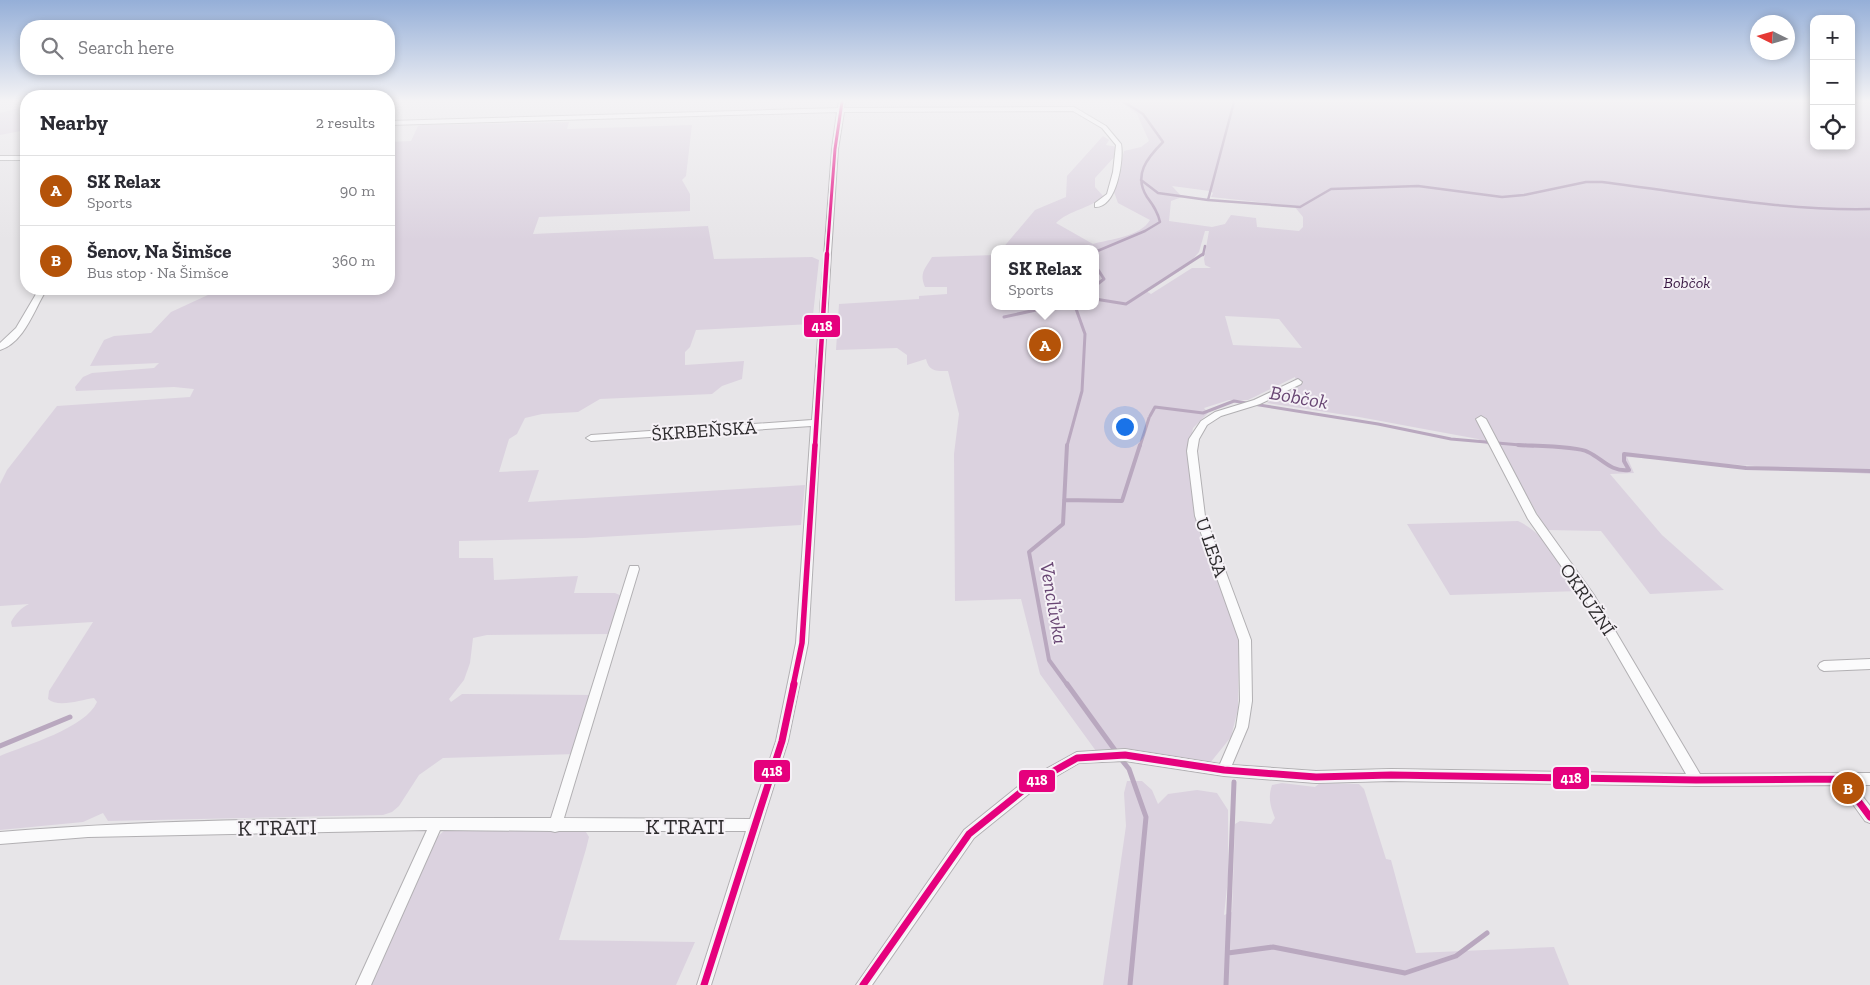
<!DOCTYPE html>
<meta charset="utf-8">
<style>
:root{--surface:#fff;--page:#f7f7f7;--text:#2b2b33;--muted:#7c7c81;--line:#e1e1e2;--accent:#b45309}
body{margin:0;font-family:"Zilla Slab",serif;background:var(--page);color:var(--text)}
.controls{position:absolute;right:15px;top:15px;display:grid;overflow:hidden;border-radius:10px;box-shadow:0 2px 8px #0003}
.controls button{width:45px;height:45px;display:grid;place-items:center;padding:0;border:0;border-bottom:1px solid var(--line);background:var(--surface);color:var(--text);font:25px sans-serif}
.compass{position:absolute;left:1750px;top:15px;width:45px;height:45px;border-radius:50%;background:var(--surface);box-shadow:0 2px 8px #0003;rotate:275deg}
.you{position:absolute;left:1124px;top:426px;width:18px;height:18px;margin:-12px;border:4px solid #fff;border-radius:50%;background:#1a73e8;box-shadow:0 0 0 8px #1a73e833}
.badge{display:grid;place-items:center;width:32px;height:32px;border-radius:50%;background:var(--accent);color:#fff;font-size:16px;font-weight:700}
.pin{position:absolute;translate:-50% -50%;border:2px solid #fff;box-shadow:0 1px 5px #0006}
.popup{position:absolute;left:991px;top:245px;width:108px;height:65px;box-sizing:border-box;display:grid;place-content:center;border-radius:10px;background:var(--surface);filter:drop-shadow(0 1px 4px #0005);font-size:16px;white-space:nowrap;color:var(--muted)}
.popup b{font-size:19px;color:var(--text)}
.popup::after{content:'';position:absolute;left:50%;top:100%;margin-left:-10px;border:10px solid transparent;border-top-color:var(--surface)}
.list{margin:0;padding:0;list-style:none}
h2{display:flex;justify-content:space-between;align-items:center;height:65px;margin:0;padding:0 20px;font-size:21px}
h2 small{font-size:16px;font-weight:400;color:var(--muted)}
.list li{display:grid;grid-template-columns:32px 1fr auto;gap:15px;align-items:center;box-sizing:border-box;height:70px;padding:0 20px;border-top:1px solid var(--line)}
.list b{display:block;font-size:19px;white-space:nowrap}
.list p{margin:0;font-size:16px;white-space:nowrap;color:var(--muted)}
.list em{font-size:16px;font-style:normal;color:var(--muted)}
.icon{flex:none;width:28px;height:28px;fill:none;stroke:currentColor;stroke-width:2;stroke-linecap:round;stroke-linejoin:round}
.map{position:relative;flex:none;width:1870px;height:985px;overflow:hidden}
.search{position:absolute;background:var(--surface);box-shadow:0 2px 8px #0003;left:20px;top:20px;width:375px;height:55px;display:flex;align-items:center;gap:12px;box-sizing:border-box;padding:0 18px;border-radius:20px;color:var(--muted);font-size:19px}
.panel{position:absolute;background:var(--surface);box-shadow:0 2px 8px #0003;left:20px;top:90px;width:375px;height:205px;border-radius:20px}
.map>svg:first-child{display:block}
</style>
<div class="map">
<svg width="1870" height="985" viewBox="0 0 1870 985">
<rect width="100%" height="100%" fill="#e7e5e8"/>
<!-- green -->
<path fill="#dbd2df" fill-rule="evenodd" d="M1121,102H1814V146H1851V102H1870V474L1627,457L1634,473L1610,474L1662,535L1724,590L1650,594L1601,531L1546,530L1504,454L1478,439L1359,417L1267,403L1297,385L1295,377L1248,400H1229L1204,408L1208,413L1193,428L1189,450L1196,516L1200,534L1232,617L1239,643L1238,709L1231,737L1210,763L1115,749L1096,751L1040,674L1021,599L955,601L954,454L959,414L948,371C937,371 929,372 926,359L907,365V355L897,348L836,350L839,304L919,299V296L947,294V287H925C919,273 925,269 932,257L995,255V306H1095V249H1002L1035,210L1066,197L1067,176L1103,136L1109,140L1106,145L1118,147L1117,154L1095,178V187L1103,196C1090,209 1069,210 1056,223L1093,244C1110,239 1140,237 1150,220L1118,203L1114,192L1124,151L1141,147L1149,141L1137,114ZM1172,186L1210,191L1213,193L1211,197L1294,206L1303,217V227L1299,231L1257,227L1256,218L1231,215L1225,224L1212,227L1169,221L1171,201L1182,197ZM1205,231H1209L1204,259L1205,265L1211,268H1192L1151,294L1146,291L1193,259L1199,252ZM1225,316L1279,319L1302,348L1233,345Z
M26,106V130L0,135V113Z
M569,122L567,129L692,125L686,176L682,180L690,194V211L539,217L533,234L708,226L714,259L812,257L819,260L812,324L696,330L690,347L685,352V365L744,361L742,379L722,386L712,394L600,399L578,412L542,414L525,418L517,434L509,439L499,472L539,470L528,502L805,485L801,525L584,538L459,541V558H493L494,580L578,576L574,593H615L624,597L612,634L487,635L473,638L470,663L464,680L449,699L451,702L462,694L594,695L576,754L443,758L419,775L399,806L392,812L383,815L108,821L103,813L83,822L0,830V756C26,745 86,728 97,702L94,698C81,700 58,708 48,699L49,691L93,622L12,627L11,622C16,613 21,608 29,604L0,606V484L7,470L57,406L190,397L194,389L174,387L76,391L75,387L83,377L92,373L154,368L159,363L90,366L104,340L114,336L151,333L171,312L221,289H389V142L411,141L418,126L423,125Z
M1518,521C1548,535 1562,565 1580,591L1450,595L1407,524Z
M1127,781H1142L1152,790L1158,804L1168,794L1197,790L1217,793L1228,810V878L1224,915L1232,912L1235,824L1240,821L1271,824L1275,818C1270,806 1268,797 1272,785L1282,783L1315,787L1320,783L1359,784L1364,789L1386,859L1391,860L1416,953L1554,947L1569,985H1103L1126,826L1124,793Z
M446,829L586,832L589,837L586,849L559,940L695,942L676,985H369L435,839Z"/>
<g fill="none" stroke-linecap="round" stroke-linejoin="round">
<!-- stream-far3 -->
<path stroke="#b9a8bf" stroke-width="2.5" d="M1141,180L1158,193L1208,200L1300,207L1331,189L1418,186L1502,197L1524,195L1586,182H1602C1692,193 1779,211 1870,209
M1208,200L1234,102
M1095,252L1145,231L1160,222C1158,212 1153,205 1147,197C1133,175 1147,158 1163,142L1143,114L1124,102
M1203,255L1205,246"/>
<!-- stream-far2 -->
<path stroke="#b9a8bf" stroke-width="3" d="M1095,265L1104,279L1095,286
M1095,299L1126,304L1203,254
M1004,317L1054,306
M1150,416L1155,407L1203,413L1234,401L1378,424L1451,439L1533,446
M1067,446L1082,391L1085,334L1075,306
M1140,446L1149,418"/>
<!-- stream-far1 -->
<path stroke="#b9a8bf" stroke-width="4" d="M1067,445L1063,524L1029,552L1049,660L1068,686
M1518,445C1533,446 1577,446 1588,452C1603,459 1610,472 1629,470L1624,461V454L1746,468L1870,471
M1064,500L1122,501L1140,445"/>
<!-- stream -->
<path stroke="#b9a8bf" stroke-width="5" d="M1067,684L1117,753
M0,746L70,717
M1121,759L1129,769L1146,817L1130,985
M1228,953L1273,947L1405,973L1456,956L1487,933
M1226,985L1234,782"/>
<defs>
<path id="minor" d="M839,102H845L844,108L1074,107L1106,126L1121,144C1124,159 1117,208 1095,207V203L1107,194L1113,172L1116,145L1102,128L1073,111L844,112L838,149L831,253L808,643L788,741L711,985H697L746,831H559L555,832L551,831L440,830L371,985H356L427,830L88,837L0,844V832C183,817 367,818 551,818L629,569L630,566H638L639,569L564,818L750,819L776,741L796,643L811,426L591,441L586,438L591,435L812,420L832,149L837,112L389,125V121L838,108Z
M0,156H26V160H0Z
M39,289H47C34,309 25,342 0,350V343L16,328Z
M1298,379L1302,382L1301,384L1260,404L1221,416L1207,425L1199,439L1197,451L1205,516L1251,640L1252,701L1248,727L1232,765L1316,771L1391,769L1686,774L1586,601L1528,519L1476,419L1481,416L1486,419L1536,514L1594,595L1700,774L1870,773V785H1854L1870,806V823L1865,821L1839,785L1696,786L1391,781L1316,783L1224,776L1125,761L1079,763L1036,788L974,838L872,985H856L964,830L1026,780L1077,752L1125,749L1220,764L1236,727L1240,701L1239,640L1195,516L1187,451L1189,439L1201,421L1215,412L1254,400Z
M1870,659V669L1824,671L1820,669L1818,666L1820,663L1824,661Z"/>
</defs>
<!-- minor casing -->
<use href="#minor" stroke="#b2b0b3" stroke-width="2"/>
<!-- minor -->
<use href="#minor" fill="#fbfbfc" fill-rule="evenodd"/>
<defs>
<path id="bus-1-far3" d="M827,255L835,149L842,102"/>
<path id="bus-1-far2" d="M815,446L827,254"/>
<path id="bus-1-far1" d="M793,686L802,643L815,445"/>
<path id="bus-1" d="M1842,779L1870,817
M704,985L782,741L794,684
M863,985L969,834L1031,784L1077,758L1125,755L1224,770L1316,777L1391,775L1696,780L1842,779"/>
</defs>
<!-- bus-1-far3 casing -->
<use href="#bus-1-far3" stroke="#f5f1f6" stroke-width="5.5"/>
<!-- bus-1-far2 casing -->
<use href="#bus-1-far2" stroke="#f5f1f6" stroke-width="8"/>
<!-- bus-1-far1 casing -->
<use href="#bus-1-far1" stroke="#f5f1f6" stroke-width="9"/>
<!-- bus-1 casing -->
<use href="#bus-1" stroke="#f5f1f6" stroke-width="11"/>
<!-- bus-1-far3 -->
<use href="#bus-1-far3" stroke="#e5007d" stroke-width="3"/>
<!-- bus-1-far2 -->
<use href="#bus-1-far2" stroke="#e5007d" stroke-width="4.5"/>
<!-- bus-1-far1 -->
<use href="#bus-1-far1" stroke="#e5007d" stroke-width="5.5"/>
<!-- bus-1 -->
<use href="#bus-1" stroke="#e5007d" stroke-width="7"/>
</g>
<!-- sky -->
<linearGradient id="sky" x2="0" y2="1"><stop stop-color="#95afd8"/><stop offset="0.42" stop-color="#f4f3f5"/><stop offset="1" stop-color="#f4f3f5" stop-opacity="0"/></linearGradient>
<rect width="1870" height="240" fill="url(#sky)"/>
<g text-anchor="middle" stroke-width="4" stroke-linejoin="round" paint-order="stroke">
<!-- far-park labels -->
<g font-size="16" font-style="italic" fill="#3a1a44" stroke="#f5f1f6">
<text x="1687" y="288">Bobčok</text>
</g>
<!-- street labels -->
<g font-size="19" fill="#2e2c2e" stroke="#f5f1f6">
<text transform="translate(704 430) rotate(-4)" y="7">ŠKRBEŇSKÁ</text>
<text transform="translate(1212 547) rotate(71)" y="7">U LESA</text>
<text transform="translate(1588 599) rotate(56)" y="7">OKRUŽNÍ</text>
</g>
<!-- water labels -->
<g font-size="20" font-style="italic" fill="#684673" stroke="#f5f1f6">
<text transform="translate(1299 397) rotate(10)" y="7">Bobčok</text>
<text transform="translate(1054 603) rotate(80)" y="7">Venclůvka</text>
</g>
<!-- near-street labels -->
<g font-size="22" fill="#2e2c2e" stroke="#f5f1f6">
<text x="685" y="834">K TRATI</text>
<text transform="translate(277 827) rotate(-1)" y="8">K TRATI</text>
</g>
</g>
<g stroke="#f5f1f6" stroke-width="2">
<rect x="803" y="314" width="38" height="24" rx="5" fill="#e5007d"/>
<rect x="753" y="759" width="38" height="24" rx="5" fill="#e5007d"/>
<rect x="1552" y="766" width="38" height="24" rx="5" fill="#e5007d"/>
<rect x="1018" y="769" width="38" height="24" rx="5" fill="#e5007d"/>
</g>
<g font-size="14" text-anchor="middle" font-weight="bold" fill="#fff">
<text x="822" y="331">418</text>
<text x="772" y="776">418</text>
<text x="1571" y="783">418</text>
<text x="1037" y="785">418</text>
</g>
</svg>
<div class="controls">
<button>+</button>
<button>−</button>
<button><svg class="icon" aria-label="locate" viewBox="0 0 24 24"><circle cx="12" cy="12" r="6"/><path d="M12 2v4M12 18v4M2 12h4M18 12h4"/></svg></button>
</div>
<svg class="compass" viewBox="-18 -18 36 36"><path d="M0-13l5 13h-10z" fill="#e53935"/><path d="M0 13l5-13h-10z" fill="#7c7c81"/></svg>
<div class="you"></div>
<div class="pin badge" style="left:1045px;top:345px">A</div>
<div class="popup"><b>SK Relax</b>Sports</div>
<div class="pin badge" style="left:1848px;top:788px">B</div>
<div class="search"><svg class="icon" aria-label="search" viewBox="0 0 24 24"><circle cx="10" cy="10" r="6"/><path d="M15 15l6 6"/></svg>Search here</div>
<section class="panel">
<h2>Nearby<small>2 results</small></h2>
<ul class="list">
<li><span class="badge">A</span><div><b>SK Relax</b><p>Sports</p></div><em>90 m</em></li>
<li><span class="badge">B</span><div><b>Šenov, Na Šimšce</b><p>Bus stop · Na Šimšce</p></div><em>360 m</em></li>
</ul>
</section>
</div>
